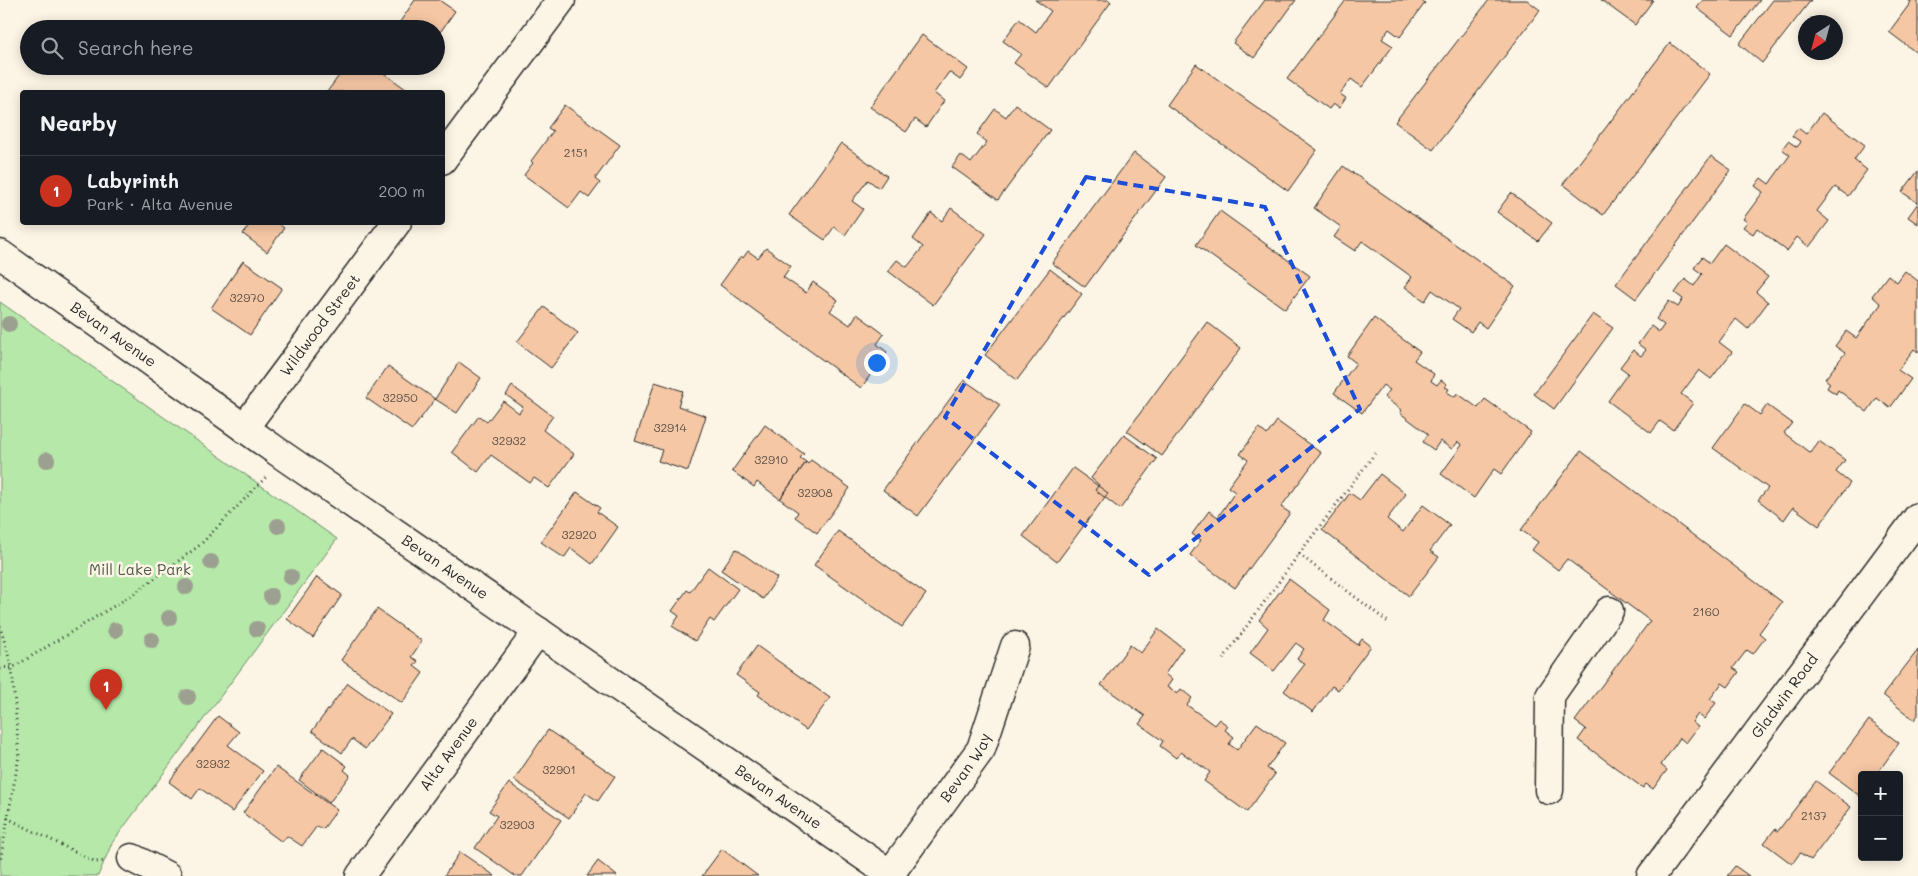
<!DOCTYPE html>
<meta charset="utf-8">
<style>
:root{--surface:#171b24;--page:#242831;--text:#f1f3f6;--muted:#9ea1a6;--line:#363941;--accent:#c8321e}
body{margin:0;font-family:Mali,sans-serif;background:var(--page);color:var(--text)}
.controls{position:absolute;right:15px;bottom:15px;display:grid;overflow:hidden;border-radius:5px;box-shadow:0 2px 12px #0003}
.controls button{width:45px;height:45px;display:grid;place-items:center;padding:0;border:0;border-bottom:1px solid var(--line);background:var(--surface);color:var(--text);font:25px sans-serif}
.compass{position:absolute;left:1798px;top:15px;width:45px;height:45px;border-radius:50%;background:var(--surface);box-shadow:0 2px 12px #0003;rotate:216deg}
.you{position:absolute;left:876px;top:362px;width:18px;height:18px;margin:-12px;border:4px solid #fff;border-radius:50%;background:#1a73e8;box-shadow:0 0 0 8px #1a73e833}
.badge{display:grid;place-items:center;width:32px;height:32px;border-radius:50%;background:var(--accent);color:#fff;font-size:16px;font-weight:700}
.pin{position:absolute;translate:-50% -41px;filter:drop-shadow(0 1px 2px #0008)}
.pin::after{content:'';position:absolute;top:26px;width:18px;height:15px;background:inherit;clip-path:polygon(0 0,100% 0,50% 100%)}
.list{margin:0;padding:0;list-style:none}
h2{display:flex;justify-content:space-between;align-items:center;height:65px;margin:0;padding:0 20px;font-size:21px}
h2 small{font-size:16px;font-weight:400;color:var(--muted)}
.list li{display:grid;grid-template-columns:32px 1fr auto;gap:15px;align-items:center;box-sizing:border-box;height:70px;padding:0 20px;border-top:1px solid var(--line)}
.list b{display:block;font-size:19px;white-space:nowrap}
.list p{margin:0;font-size:16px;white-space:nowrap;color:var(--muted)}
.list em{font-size:16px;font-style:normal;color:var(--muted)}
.icon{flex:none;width:28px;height:28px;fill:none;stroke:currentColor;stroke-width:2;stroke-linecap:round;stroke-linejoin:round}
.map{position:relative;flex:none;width:1918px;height:876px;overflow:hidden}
.search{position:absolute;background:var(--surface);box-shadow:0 2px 12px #0003;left:20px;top:20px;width:425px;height:55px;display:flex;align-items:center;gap:12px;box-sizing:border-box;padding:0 18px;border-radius:28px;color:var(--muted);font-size:19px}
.panel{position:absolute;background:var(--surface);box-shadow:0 2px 12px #0003;left:20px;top:90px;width:425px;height:135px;border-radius:5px}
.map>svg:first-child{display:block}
</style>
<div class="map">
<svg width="1918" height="876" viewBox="0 0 1918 876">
<rect width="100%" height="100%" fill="#fcf5e5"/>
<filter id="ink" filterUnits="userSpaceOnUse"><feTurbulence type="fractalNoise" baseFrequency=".02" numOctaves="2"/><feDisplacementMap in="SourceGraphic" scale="10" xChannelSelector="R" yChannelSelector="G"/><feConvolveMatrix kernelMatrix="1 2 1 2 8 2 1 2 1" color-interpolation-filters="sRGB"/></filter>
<g filter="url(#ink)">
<!-- green -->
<path fill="#b6e9a9" stroke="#708a6a" d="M0,302L337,539L112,843L98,876H0Z"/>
<!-- building -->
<path fill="#f5c7a4" stroke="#2b2b2b" d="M415,0H439L455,11L436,38V29H395Z
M1035,0H1109L1111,2L1049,88L1014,63L1021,54L1003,41L1019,19L1036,32L1051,11Z
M1265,0H1296L1254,58L1233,43Z
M1346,0H1420L1425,3L1400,37L1389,29L1382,39L1393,46L1362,87L1351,79L1340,94L1346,98L1339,108L1333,104L1329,109L1287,79Z
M1489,0H1527L1540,10L1433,150L1395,122Z
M1601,0H1653L1635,25Z
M1703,0H1760L1733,35L1697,8Z
M1773,0H1811L1762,63L1739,44Z
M1908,0H1918V54L1889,32L1911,2Z
M922,35L968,69L960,80L949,72L934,93L944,101L926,127L915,119L906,132L870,107Z
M1670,43L1710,74L1603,215L1563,184Z
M1196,64L1317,150L1288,191L1167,105Z
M346,66H374L410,92H327Z
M1015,104L1050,130L998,200L952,167L961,155L971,163L987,142L977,134L995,109L1006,117Z
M565,105L620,145L595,179L600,183L589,198L581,192L569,208L524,175L533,163L531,161L553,131L548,128Z
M1822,113L1865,145L1854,160L1867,170L1848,196L1835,187L1817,211L1829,221L1809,247L1797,237L1787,251L1757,228L1753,234L1743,227L1747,222L1743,219L1763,192L1755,186L1761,178L1769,184L1790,155L1782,149L1788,141L1797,147L1801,142L1792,136L1798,128L1806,134Z
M841,143L887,176L879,188L868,180L852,201L863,209L845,235L834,227L825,240L789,215Z
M1134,153L1166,177L1085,287L1052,263Z
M1711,156L1731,170L1636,299L1616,284Z
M1343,166L1515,286L1486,328L1478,322L1471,332L1452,319L1459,309L1432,290L1425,301L1405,287L1412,277L1362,241L1355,251L1334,237L1341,227L1314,208Z
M1918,171V224L1908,217L1918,203L1902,192Z
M1511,193L1552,223L1538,241L1497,212Z
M951,208L986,234L933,305L888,271L897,260L907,267L923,247L913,239L931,213L942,221Z
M1220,211L1310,276L1285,309L1196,245Z
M251,222H276L284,228L267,252L243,234Z
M1724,244L1768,277L1756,292L1768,302L1748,329L1736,319L1719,342L1732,352L1711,379L1699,370L1681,394L1693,403L1673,430L1660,421L1651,433L1608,401L1628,373L1620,367L1633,350L1641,356L1646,350L1638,344L1651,326L1659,332L1664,325L1656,319L1669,301L1678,307L1683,299L1675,293L1685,279L1694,286L1702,274L1694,268L1702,257L1710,263Z
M766,248L791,266L783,277L806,293L813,282L838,300L830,311L850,325L857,314L884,334L877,344L887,352L861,388L720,285L741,256L743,258L748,251L758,258Z
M243,261L282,288L250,335L211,308Z
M1050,269L1082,294L1017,380L985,355Z
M1905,271L1918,281V352L1914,349L1898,370L1911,379L1890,408L1877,398L1867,412L1838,390L1836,394L1827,388L1830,383L1825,379L1845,353L1835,346L1846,331L1856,338L1881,304L1872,296L1888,275L1897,282Z
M544,307L578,333L551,368L517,342Z
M1593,314L1613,328L1554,409L1534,394Z
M1374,318L1420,352L1414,360L1434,374L1431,381L1437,385L1441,380L1447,384L1445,387L1449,389L1447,392L1455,397L1457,393L1478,408L1485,399L1531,432L1501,474L1494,469L1474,498L1441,474L1462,445L1458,442L1452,449L1440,441L1434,450L1423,442L1428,434L1400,413L1401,410L1384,397L1390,390L1383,385L1362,413L1334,393L1356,363L1347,356Z
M1207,322L1241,348L1162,456L1127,431Z
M459,362L481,378L457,413L435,399Z
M388,366L435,399L412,430L366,398Z
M964,380L1000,405L918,516L883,490Z
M655,382L683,391L678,406L706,416L688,471L658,461L662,450L635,441Z
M512,386L553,416L543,430L574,454L549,488L534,478L530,483L491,455L478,472L452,452L479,416L487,422L503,401L519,413L523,407L506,395Z
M1745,404L1760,415L1767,405L1792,423L1784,433L1810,453L1819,441L1845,460L1836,472L1850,483L1819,526L1793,507L1784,520L1758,500L1768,488L1713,448Z
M1277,421L1321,453L1281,507L1290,513L1235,588L1190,555L1201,540L1192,534L1209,511L1218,517L1235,492L1228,487L1248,460L1240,454L1259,428L1267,435Z
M765,425L804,454L800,458L806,462L780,499L757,482L754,487L732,471Z
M1124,435L1157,459L1120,509L1095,490L1099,485L1091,478Z
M1581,451L1782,602L1759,633L1765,638L1753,654L1747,650L1733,668L1739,672L1728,687L1722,683L1710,699L1716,703L1704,719L1698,714L1692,722L1698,727L1686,743L1680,738L1661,765L1667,770L1653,789L1646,784L1643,788L1578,740L1586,729L1575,721L1650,621L1567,559L1558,570L1532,550L1538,542L1521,530Z
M811,460L850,488L817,533L795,517L798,512L780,499L806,462L808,464Z
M1073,468L1108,493L1057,562L1023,536Z
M1380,474L1406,494L1387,519L1403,532L1423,505L1450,525L1430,551L1439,557L1409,596L1322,530L1350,493L1360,500Z
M577,492L600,508L597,512L618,527L592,564L571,548L564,558L541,542Z
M838,531L926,594L902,627L814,565Z
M736,549L777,578L763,599L721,570Z
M708,567L738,589L714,622L710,619L695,641L672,626L679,616L672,611L687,590L690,592Z
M317,577L342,595L313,638L287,619Z
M1289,579L1330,610L1324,620L1358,645L1362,639L1371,646L1338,690L1332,686L1313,712L1284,691L1305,664L1297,659L1304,649L1296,643L1274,671L1250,653L1268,628L1259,620Z
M377,609L422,641L411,657L418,661L414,666L423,673L402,703L341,660Z
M1158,629L1183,648L1165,674L1172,680L1167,687L1177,694L1181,689L1192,698L1187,705L1214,725L1219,719L1228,726L1225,730L1234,737L1229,744L1237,750L1257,723L1285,743L1267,768L1275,774L1247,812L1204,781L1210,772L1181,752L1176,758L1160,746L1163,741L1139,724L1145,716L1101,685L1130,645L1141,653Z
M757,646L830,698L806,730L758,695L760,692L736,675Z
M1918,650V715L1914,720L1883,695Z
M348,683L391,714L365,749L352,739L342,753L312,731Z
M218,716L239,732L228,745L263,771L232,812L200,788L192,799L169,782Z
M1869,720L1899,743L1876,775H1862V793L1860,796L1829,773Z
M548,730L615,776L598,801L586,793L569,818L514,780Z
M323,748L347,766L344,770L350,775L329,803L299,780Z
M276,767L337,810L323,829L317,826L302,846L287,836L282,842L243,813Z
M1816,781L1851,807L1811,860L1800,853L1792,864L1764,843L1775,829L1778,831Z
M509,783L561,820L522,876H515L475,848L497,816L489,811Z
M722,849L758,876H702Z
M460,852L495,876H444Z
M598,861L617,876H587Z
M1735,866L1749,876H1727Z"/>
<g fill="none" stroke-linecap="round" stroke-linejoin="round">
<defs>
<g id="minor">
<path d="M442,160L561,0"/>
<path id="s1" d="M0,254L285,457L893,876"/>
<path id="s2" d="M244,428L397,222"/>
<path d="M1549,790L1550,696L1609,611"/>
<path d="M132,858L167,876"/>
<path id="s3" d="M890,874L981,749L1015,646"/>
<path id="s4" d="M360,876L538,631"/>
<path id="s5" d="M1651,876L1918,517"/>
</g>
</defs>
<!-- minor casing -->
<use href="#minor" stroke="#2b2b2b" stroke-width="31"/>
<!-- path -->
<path stroke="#2b2b2b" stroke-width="3" stroke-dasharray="1 4" stroke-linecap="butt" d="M1299,554L1388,622
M0,626L12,668L19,756L0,862
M1223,659L1299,554L1376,452
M0,667L12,668L132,595L200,545L266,477
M7,818L96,862L106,861"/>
<!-- minor -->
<use href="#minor" stroke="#fcf5e5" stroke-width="28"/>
</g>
<!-- trees -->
<g fill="#9ca090">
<circle cx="9" cy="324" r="8"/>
<circle cx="47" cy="460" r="8"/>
<circle cx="278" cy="526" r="8"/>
<circle cx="211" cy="562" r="8"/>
<circle cx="291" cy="577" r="8"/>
<circle cx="186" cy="587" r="8"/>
<circle cx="271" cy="596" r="8"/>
<circle cx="169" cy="618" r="8"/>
<circle cx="257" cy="629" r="8"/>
<circle cx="115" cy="630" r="8"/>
<circle cx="152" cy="640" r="8"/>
<circle cx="188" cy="697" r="8"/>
</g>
</g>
<!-- marked area -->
<path fill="none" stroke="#1d4ed8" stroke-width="4" stroke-dasharray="10 6" stroke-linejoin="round" d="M1086,177L1265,207L1360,409L1149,575L945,417Z"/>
<g text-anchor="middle" stroke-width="5" stroke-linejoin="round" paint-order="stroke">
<!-- number labels -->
<g font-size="12" fill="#5e5249">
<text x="576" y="157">2151</text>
<text x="247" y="302">32970</text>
<text x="400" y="402">32950</text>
<text x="670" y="432">32914</text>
<text x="509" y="445">32932</text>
<text x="771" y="464">32910</text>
<text x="815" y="497">32908</text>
<text x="579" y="539">32920</text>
<text x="1706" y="616">2160</text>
<text x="213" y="768">32932</text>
<text x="559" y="774">32901</text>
<text x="1814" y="820">2137</text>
<text x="517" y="829">32903</text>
</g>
<!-- street labels -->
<g font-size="15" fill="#2b2b2b" stroke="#fcf5e5">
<text dy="5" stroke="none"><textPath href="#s2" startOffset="128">Wildwood Street</textPath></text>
<text dy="5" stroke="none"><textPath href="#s1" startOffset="139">Bevan Avenue</textPath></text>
<text dy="5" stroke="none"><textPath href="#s1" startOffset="544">Bevan Avenue</textPath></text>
<text dy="5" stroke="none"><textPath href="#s5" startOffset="224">Gladwin Road</textPath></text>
<text dy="5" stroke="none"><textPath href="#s4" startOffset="151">Alta Avenue</textPath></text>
<text dy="5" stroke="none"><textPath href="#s3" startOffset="131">Bevan Way</textPath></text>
<text dy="5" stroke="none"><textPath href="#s1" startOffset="949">Bevan Avenue</textPath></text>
</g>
<!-- park labels -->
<g font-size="15" fill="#4e5a4a" stroke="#fcf5e5">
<text x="140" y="575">Mill Lake Park</text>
</g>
</g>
</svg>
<div class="controls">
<button>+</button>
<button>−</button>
</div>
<svg class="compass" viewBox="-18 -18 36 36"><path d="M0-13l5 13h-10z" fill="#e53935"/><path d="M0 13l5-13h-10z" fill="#9ea1a6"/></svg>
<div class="you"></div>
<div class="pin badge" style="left:106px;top:710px">1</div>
<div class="search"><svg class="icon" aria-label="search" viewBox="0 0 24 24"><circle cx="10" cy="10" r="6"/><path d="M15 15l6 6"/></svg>Search here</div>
<section class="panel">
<h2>Nearby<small></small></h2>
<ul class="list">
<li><span class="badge">1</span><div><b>Labyrinth</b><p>Park · Alta Avenue</p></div><em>200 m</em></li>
</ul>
</section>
</div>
